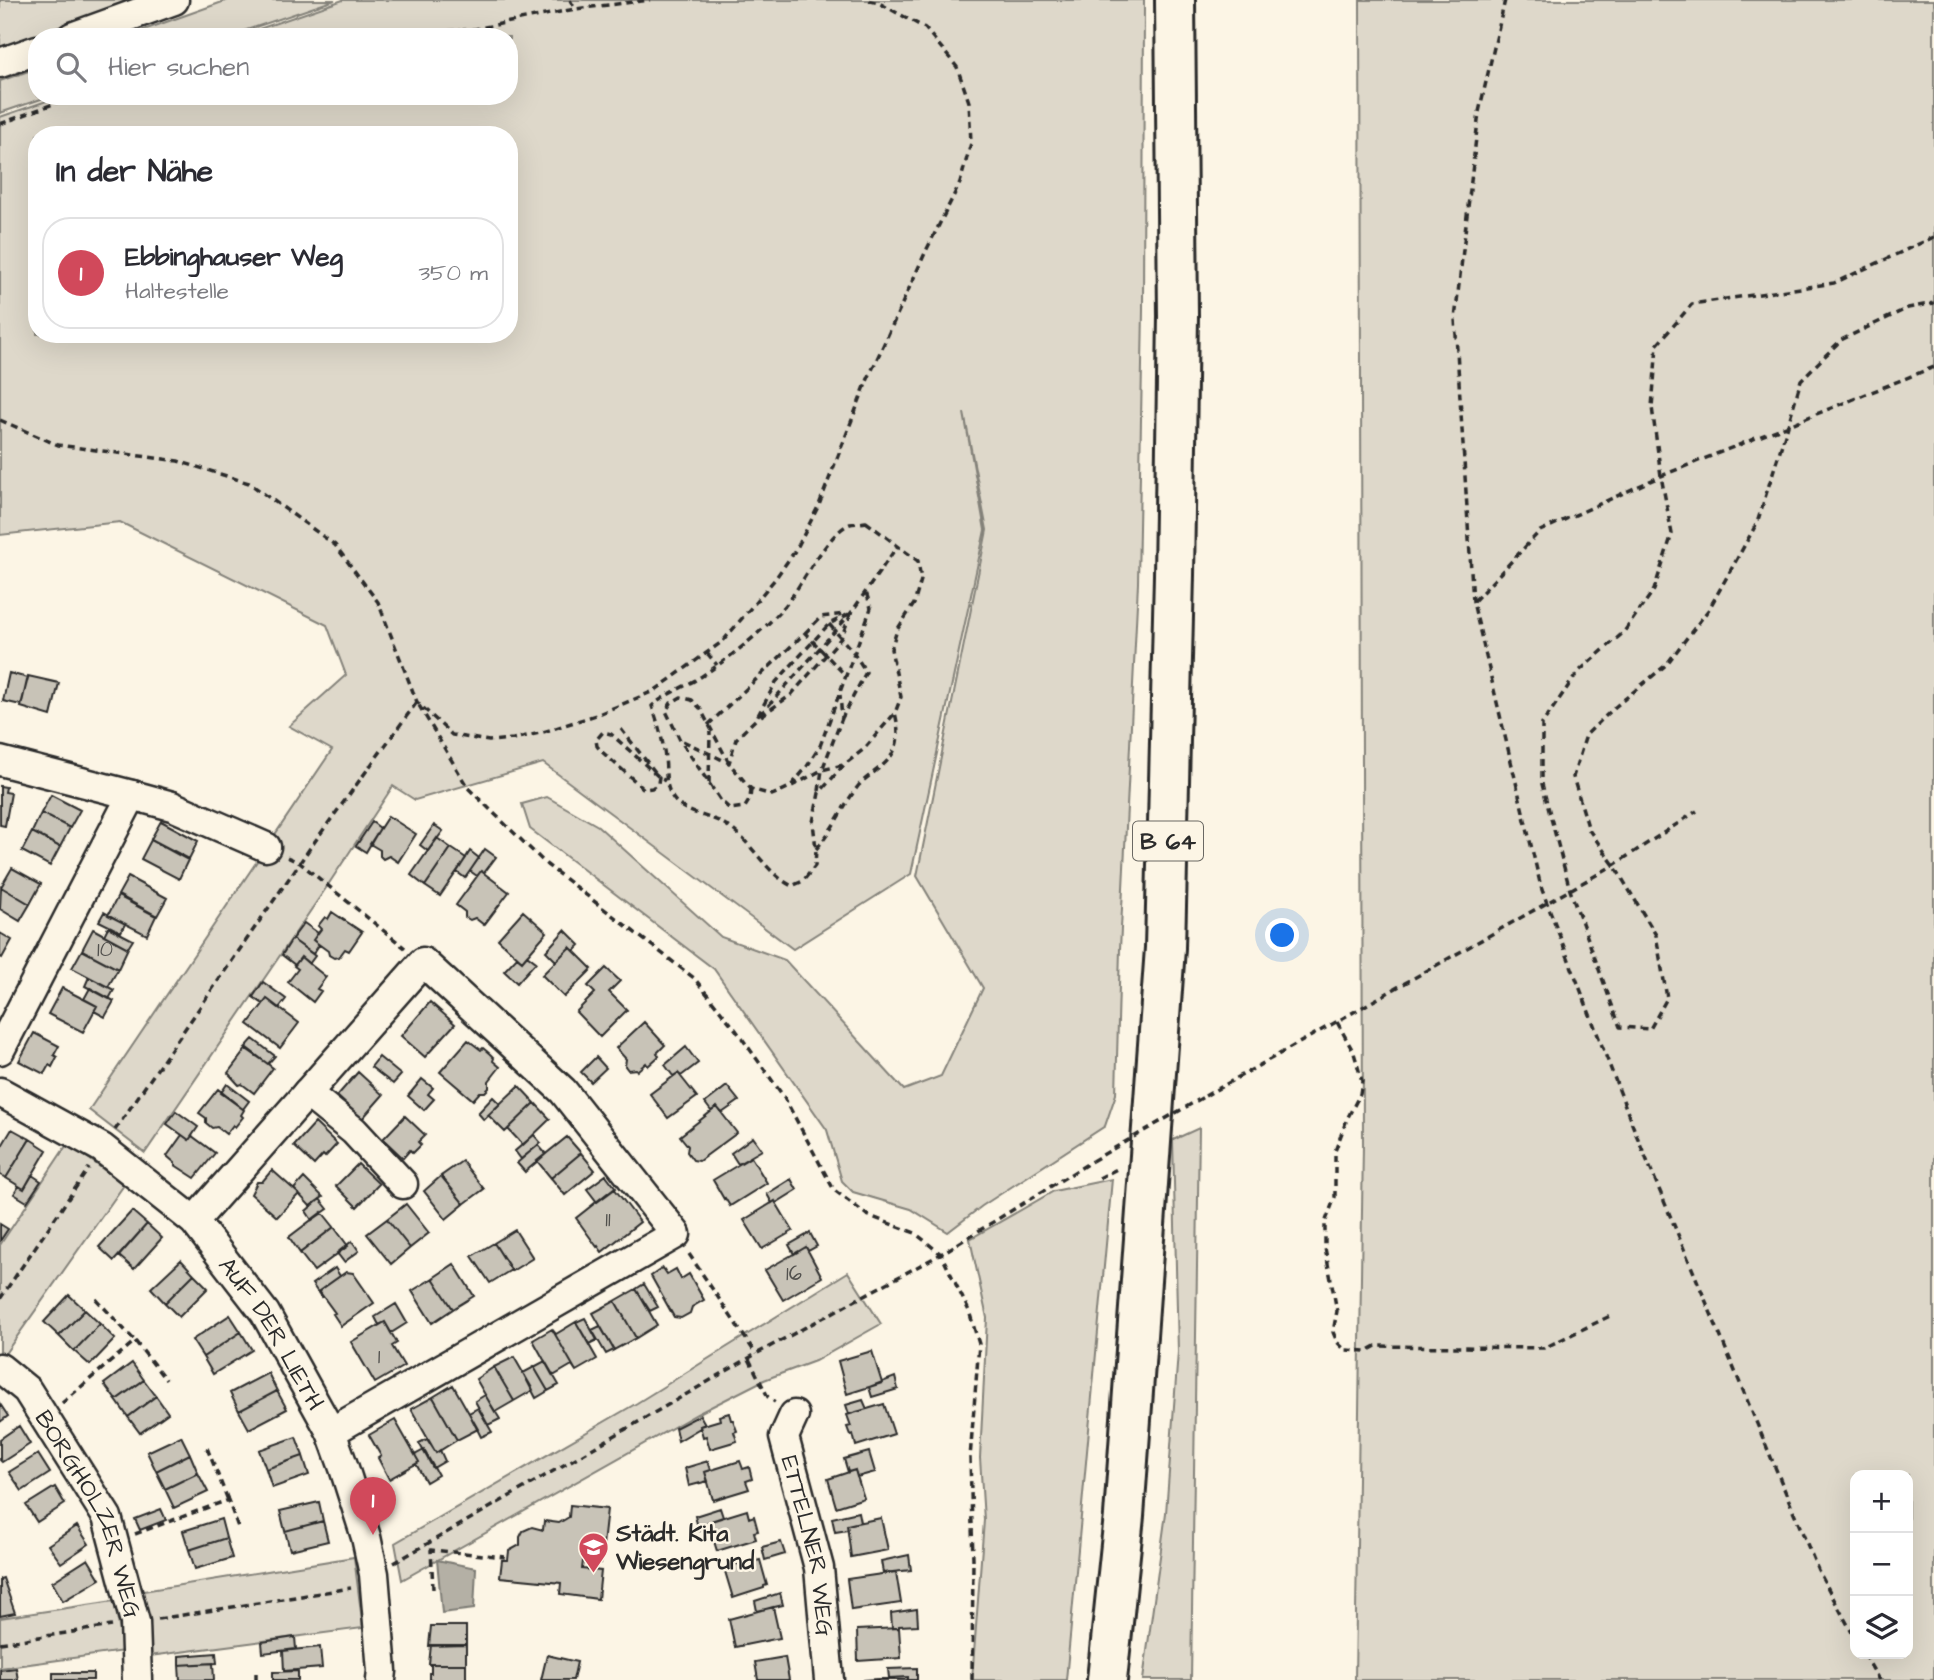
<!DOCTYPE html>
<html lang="de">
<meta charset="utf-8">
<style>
:root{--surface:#fff;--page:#f7f7f7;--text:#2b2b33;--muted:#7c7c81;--line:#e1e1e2;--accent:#d1495b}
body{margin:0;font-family:"Architects Daughter",sans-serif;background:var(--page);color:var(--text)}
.controls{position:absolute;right:21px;bottom:21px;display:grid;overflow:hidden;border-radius:14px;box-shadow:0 7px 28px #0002}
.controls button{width:63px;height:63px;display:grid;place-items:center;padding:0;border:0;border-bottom:2px solid var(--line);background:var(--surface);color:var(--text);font:35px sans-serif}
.you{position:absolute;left:1283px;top:936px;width:24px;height:24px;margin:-18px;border:5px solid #fff;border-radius:50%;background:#1a73e8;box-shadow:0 0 0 10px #1a73e833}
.badge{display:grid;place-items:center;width:46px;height:46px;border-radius:50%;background:var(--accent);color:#fff;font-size:23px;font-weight:700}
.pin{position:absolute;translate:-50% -58px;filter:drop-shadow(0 2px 4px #0008)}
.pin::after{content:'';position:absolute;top:37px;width:24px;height:21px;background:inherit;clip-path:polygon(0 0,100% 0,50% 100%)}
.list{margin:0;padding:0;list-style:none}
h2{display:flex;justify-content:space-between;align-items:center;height:91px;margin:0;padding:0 28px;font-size:30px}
h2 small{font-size:23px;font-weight:400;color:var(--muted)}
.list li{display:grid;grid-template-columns:46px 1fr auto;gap:21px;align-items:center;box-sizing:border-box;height:112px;margin:0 14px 14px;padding:0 14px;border:2px solid var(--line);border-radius:28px}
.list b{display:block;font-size:26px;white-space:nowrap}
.list p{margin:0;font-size:23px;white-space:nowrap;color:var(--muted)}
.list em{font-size:23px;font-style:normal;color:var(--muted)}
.icon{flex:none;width:38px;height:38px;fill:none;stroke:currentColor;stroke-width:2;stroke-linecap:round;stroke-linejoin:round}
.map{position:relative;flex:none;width:1934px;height:1680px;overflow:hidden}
.search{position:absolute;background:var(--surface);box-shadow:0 7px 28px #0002;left:28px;top:28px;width:490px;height:77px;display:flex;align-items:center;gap:18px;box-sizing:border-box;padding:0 24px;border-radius:28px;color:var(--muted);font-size:26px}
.panel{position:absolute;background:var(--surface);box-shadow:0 7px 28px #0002;left:28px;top:126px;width:490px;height:217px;border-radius:28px}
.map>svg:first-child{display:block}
</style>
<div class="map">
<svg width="1934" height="1680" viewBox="0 0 1934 1680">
<rect width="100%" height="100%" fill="#fcf5e5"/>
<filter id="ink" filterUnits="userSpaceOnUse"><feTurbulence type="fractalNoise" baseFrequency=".0143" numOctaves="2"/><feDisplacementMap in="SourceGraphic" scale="14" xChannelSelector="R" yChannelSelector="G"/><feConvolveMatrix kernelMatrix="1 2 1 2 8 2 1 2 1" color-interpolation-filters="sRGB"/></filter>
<g filter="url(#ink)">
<!-- green -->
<path fill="#ded8ca" stroke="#84827a" stroke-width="2" fill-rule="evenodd" d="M0,0H135L0,48Z
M228,0H335L226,37H124Z
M343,0H1144L1143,310L1138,583L1120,949L1116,1094L1105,1126L982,1206L948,1232L911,1209L853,1192L842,1181L827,1130L714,969L530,829L522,804L547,797L598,826L721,937L785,960L904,1090L941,1076L983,988L917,876L987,530L964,413L985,530L911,874L793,949L543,763L415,800L393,786L324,891L145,1153L89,1110L332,750L289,726L346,675L327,625L120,522L0,535V117L61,96H509V37H236ZM37,135H509V334H37Z
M1360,0H1934V1680H1355L1363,1144ZM1855,1475H1908V1654H1855Z
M37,68V96H50L0,113V81Z
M1199,1128L1191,1680H1143L1166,1513L1178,1352L1173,1140Z
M68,1143L124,1185L4,1355L0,1352V1245Z
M1112,1179L1066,1680H972L984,1520L980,1458L987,1318L970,1239L1054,1191Z
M848,1272L881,1324L815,1361L764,1380L697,1414L402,1580L395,1543L637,1403Z
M354,1557L363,1628L149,1656L143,1591Z
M114,1601L124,1651L0,1668V1618Z"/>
<!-- water -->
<path fill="#b4b0a5" stroke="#7d7b74" stroke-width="2" d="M437,1560L476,1568L474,1609L442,1613Z"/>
<!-- building -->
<path fill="#c8c3b7" stroke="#2b2b2b" stroke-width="2" d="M9,673L28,678L21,705L3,701Z
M28,676L59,683L51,716L21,707Z
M0,786L6,787L5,792L11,793L5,826L0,825Z
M51,795L80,810L70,828L41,813Z
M41,813L70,828L60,847L32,832Z
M388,816L416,834L398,862L389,856L383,859L380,856V850L370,844Z
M161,821L198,841L189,859L151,839Z
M372,822L380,828L366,852L356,846Z
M434,825L443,831L428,851L420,845Z
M32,832L60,847L50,866L22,851Z
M437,838L451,848L425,886L411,875Z
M151,840L188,860L179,879L141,859Z
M451,848L466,858L440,896L425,886Z
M485,849L496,857L484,873L481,871L477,876L470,871Z
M470,851L479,858L465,878L457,872Z
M12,868L41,884L30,904L1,887Z
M481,871L509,892L484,925L475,918L470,920L465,917V912L456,905Z
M128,877L167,898L157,916L118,895Z
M1,887L30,904L20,921L0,909Z
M118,896L156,916L147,935L108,915Z
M523,911L547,932L522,961L498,939Z
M104,912L125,924L121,932L99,921Z
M332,912L362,932L349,951L345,949L339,957L334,958L329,955L328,951L313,940L321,929L318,926L325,917L328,919Z
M304,923L318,933L313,940L319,945L313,954L292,939Z
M108,927L133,940L128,948L104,935Z
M93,929L128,948L118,969L82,950Z
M565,930L580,945L574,951L570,947L556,961L546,951Z
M0,933L12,940L2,958L0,957Z
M292,939L315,956L309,964L301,957L295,965L282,955Z
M570,947L592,969L564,997L542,975Z
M82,950L118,969L108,987L72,968Z
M527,955L536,962L517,983L504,971L517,957L522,961Z
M301,957L326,977L317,989L321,991L313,1002L288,982L298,969L294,966Z
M606,968L620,981L609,992L627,1010L600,1037L576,1012L595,993L588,986Z
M89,977L114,990L109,999L85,986Z
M263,982L286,999L279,1008L267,999L263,1004L253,997Z
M62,988L97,1006L83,1032L48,1014Z
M90,988L114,1001L105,1017L94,1011L97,1006L84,999Z
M267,999L299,1023L280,1048L248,1024Z
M430,1002L455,1024L425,1057L401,1036Z
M644,1022L665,1045L657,1053L659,1056L648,1066L646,1063L637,1071L636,1069L628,1070L625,1066L626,1059L616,1048Z
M34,1033L59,1046L54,1055L57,1057L52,1067L49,1065L44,1074L19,1061Z
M253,1039L275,1056L268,1064L245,1048Z
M468,1040L481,1050L483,1048L490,1054L494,1058L493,1061L500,1067L489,1081V1088L485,1092H480L473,1100L440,1072Z
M686,1047L698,1063L681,1076L678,1073L673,1076L665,1065Z
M247,1048L273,1068L254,1093L242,1084L239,1085L228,1073Z
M379,1057L401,1075L393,1084L371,1067Z
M596,1057L606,1068L591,1082L581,1072Z
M358,1072L383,1095L362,1119L337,1096Z
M678,1073L697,1097L668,1118L650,1094Z
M422,1079L433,1088L428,1094L434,1099L424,1110L408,1096Z
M227,1084L249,1101L243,1109L221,1093Z
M519,1086L535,1103L505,1132L488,1115Z
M727,1086L739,1101L722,1113L717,1107L711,1111L705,1103Z
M218,1089L244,1110L241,1115L243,1117L235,1127L233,1125L226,1134L217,1127L212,1128L206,1123V1118L199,1113Z
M493,1097L500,1104L484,1120L478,1113Z
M535,1103L550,1119L523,1145L508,1129Z
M717,1107L737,1133L699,1161L693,1160L687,1152L688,1146L680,1136Z
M176,1111L198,1127L189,1140L167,1124Z
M405,1116L425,1135L418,1142L421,1145L413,1153L410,1150L403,1158L383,1139Z
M315,1123L337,1144L325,1157L323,1155L314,1165L294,1146Z
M12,1129L30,1139L6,1178L0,1175V1149Z
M182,1135L189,1140L192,1136L215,1153L195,1178L175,1165V1163L167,1156Z
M534,1135L541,1143L521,1159L515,1151Z
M567,1137L581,1153L551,1178L537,1161Z
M753,1137L762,1150L738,1164L731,1153Z
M30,1139L47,1150L24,1189L6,1178Z
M538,1145L546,1154L525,1172L517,1163Z
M581,1153L595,1170L565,1195L551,1178Z
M751,1157L767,1183L730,1206L725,1198L724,1199L713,1180Z
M462,1161L484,1189L464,1204L441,1176Z
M358,1164L379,1184L357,1207L336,1186Z
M272,1170L299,1194L277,1217L251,1194L257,1182H262Z
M32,1175L41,1181L27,1202L14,1194L19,1186L24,1189Z
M606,1175L616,1188L597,1202L587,1189Z
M441,1176L464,1204L446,1219L424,1191Z
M304,1178L323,1197L310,1206L294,1189Z
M791,1179L797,1190L776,1203L775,1201L772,1203L767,1194Z
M614,1188L640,1222L602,1252L598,1246L597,1247L576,1218Z
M320,1199L328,1209L312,1220L306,1211Z
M775,1201L793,1231L762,1249L744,1220Z
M406,1204L429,1233L410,1248L387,1219Z
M132,1211L147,1224L114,1261L99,1247Z
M322,1212L334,1227L300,1253L289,1237Z
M387,1219L410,1248L391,1264L367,1234Z
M0,1224L8,1229L0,1241Z
M147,1224L162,1238L134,1269L119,1256Z
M334,1227L348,1246L314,1271L300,1253Z
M515,1230L533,1258L512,1271L494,1243Z
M810,1233L817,1246L808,1251L806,1247L794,1254L789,1245Z
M352,1241L359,1251L344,1262L337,1253Z
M494,1243L511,1270L490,1283L472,1256Z
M806,1247L822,1277L783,1300L765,1270Z
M181,1260L194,1274L165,1303L151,1288Z
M454,1264L474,1296L453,1309L433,1278Z
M335,1268L340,1276L319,1291L322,1296L321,1297L312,1284Z
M663,1268L667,1274L676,1269L681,1279L689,1274L704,1300L692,1307L690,1313L681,1318L674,1317L651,1276Z
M346,1272L353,1273L374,1303L341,1326L333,1314L335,1313L319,1291Z
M194,1274L208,1288L179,1317L165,1303Z
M433,1278L453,1309L432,1323L412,1291Z
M644,1284L658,1307L650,1311L636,1289Z
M636,1289L657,1325L636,1338L615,1301Z
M69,1295L85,1310L59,1336L44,1322Z
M615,1301L636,1338L614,1350L593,1313Z
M396,1304L407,1323L391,1333L385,1322L379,1325L375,1317Z
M85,1310L100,1324L74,1351L59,1336Z
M230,1315L241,1332L203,1357L192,1340Z
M585,1318L597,1340L589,1344L576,1322Z
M385,1322L397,1343L392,1346L404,1366L375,1383L351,1342Z
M576,1322L597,1359L576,1371L552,1329L556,1334Z
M100,1324L115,1339L90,1365L74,1351Z
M600,1326L614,1350L606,1354L592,1330Z
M552,1329L576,1371L572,1365L553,1376L533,1340Z
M241,1332L252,1350L213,1374L203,1357Z
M872,1351L882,1383L847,1394L838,1361Z
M514,1357L533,1390L514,1401L494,1367Z
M545,1361L559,1385L548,1391L534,1367Z
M132,1363L144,1380L116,1400L104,1384Z
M494,1367L514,1401L495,1412L476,1379Z
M534,1367L548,1391L536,1398L523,1373Z
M268,1373L277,1391L239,1411L230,1393Z
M895,1377L898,1389L872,1397L869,1387Z
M144,1380L156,1396L128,1417L116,1400Z
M453,1385L478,1429L457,1440L433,1397Z
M277,1391L287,1409L249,1429L239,1411Z
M485,1395L500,1419L488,1425L475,1401Z
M156,1396L168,1413L140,1433L128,1417Z
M433,1397L457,1440L436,1453L411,1409Z
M863,1400L867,1409L849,1414L846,1405Z
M0,1404L8,1416L0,1422Z
M884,1404L894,1434L856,1446L853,1434L850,1435L847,1427L851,1426L847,1415Z
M478,1408L492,1432L481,1437L469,1413Z
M729,1413L731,1420H733L737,1431L734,1432L737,1441L710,1449L706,1436L703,1437L700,1426L720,1420L719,1416Z
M700,1415L705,1424L700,1426V1428L678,1441L675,1428Z
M395,1420L419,1462L389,1479L378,1458L381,1456L369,1435Z
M19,1426L30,1444L2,1462L0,1460V1439Z
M181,1436L190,1454L156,1471L147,1452Z
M296,1437L303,1456L266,1469L259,1450Z
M427,1439L436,1453L440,1450L445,1461L433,1468L419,1443Z
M424,1450L438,1475L426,1482L416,1464L419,1462L415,1455Z
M869,1452L875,1472L857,1477L855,1470L848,1472L844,1459Z
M38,1454L50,1473L22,1491L9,1472Z
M190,1454L198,1473L165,1489L156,1471Z
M303,1456L309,1475L272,1488L266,1469Z
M708,1461L711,1470L705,1472L708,1481L689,1486L685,1468Z
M740,1461L743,1469L749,1467L752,1479L746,1481L749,1489L713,1500L705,1472Z
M855,1470L864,1498L836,1507L828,1479Z
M198,1473L208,1492L174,1508L165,1489Z
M55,1487L65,1504L37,1522L26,1505Z
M319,1502L323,1521L285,1531L280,1511Z
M570,1505L607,1509L601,1563L583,1561L582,1569L601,1571L598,1599L560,1594L561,1583L500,1577L502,1560H508L509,1551L520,1545V1537L523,1531L532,1527L543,1530L544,1521L559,1523L569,1517Z
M720,1508L723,1517L708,1522L710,1528L699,1531L695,1516Z
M161,1509L166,1520L140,1530L135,1519Z
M747,1510L749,1518L754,1516L758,1531L754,1532L756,1539L717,1551L708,1522Z
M858,1512L860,1522L847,1525L848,1530L835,1532L832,1518Z
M881,1518L888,1550L851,1557L847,1525Z
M221,1519L226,1538L189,1550L183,1531Z
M323,1521L328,1541L290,1550L285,1531Z
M77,1526L89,1544L61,1563L48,1545Z
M226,1538L232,1558L195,1569L189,1550Z
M781,1542L785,1554L765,1560L762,1547Z
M909,1555L911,1570L883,1573L881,1561Z
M88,1559L100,1579L63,1601L52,1582Z
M756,1559V1561L760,1560L767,1585L764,1586V1588L733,1598L724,1568Z
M896,1572L901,1603L851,1610L847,1579Z
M3,1578L15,1613L0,1616V1579Z
M780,1593L783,1605L757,1611L755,1601Z
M773,1607L780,1638L735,1647L729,1619Z
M917,1609L918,1625L899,1626V1628H892L891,1613Z
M431,1626H466V1645L429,1646Z
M899,1628L901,1658L858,1661L857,1630Z
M295,1637L296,1649L263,1653L262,1642Z
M431,1645H466V1664H429Z
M320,1647L322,1668L284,1671L283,1651Z
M216,1653L217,1663L179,1665V1656Z
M547,1655L577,1662L573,1680H541Z
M785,1657L789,1680H758L755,1662Z
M213,1663L214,1680H180L179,1665Z
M431,1664H466V1680H429V1673H431Z
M16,1668L18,1680H0V1670Z
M917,1668V1680H908V1677L889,1678L888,1669Z
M298,1671V1680H273V1672Z
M53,1673H93V1680H53Z
M908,1677V1680H863Z"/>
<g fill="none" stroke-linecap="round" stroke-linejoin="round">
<defs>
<g id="minor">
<path d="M72,37L174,0"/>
<path d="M0,63L37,50"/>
<path d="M0,761L132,795L0,1050"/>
<path d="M132,795L172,806L266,847"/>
<path id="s1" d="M0,1092L102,1148L194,1221L265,1313L331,1432L344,1468L366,1537L374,1574L382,1671L381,1680"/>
<path d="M307,1093L354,1131L403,1184"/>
<path d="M194,1221L423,962L563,1091L676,1234L331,1432"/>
<path id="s2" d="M0,1368L27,1390L107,1517L135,1622L137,1680"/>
<path id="s3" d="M794,1415L784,1437L819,1568L829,1680"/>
</g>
<path id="highway" d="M1107,1680L1124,1516L1165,948L1174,575L1178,316L1175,0"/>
</defs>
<!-- minor casing -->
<use href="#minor" stroke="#2b2b2b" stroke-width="33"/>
<!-- highway casing -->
<use href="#highway" stroke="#2b2b2b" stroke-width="44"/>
<!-- path -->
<path stroke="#2b2b2b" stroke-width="3.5" stroke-dasharray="7 5" stroke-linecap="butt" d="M570,0L575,9
M1505,0L1479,112L1455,319L1473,602L1541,887L1547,903L1636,1134L1818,1570L1855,1638
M292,37L331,33L431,32L475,29L575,9L650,0
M0,124L74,96
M1934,237L1834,283L1692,304L1657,345L1652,407L1661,476L1672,534L1654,590L1623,633L1578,672L1542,724V784L1570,890L1620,1027L1650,1029L1667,998L1656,935L1614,865L1589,830L1573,777L1586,735L1615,707L1666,665L1709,609L1757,523L1788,425L1801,380L1841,340L1908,308L1934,303
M0,420L58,445L178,461L249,483L335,545L378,602L417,702L452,735L489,741L513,739L540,733L596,715L654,691L723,641L775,579L797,548L819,505L867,381L926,251L960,183L971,143L969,102L957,67L925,28L879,3L867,0
M866,522L918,561L921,580L914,604L897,630L891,649L901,697L895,713L864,749L844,765L819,793L813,822L816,849L815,866L803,881L792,886C765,873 752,841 726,825C709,814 681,815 671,795C664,780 667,773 665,758C663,740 658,723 652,706C667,693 685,687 702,676C731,657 761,633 784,607C801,587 827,533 850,524C855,523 861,523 866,522Z
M1474,601L1540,531L1661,476L1934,367
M829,624L854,653L866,672L842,718
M805,633L821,617L845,614
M707,653L717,665
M760,715L851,613L898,545
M761,716L791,695L841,638L850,616
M708,725L805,633L846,676
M621,729L659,777L658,783L652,788L644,789L601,751L597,746L596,740L603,732L611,734L659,777L665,781
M683,741L729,763L736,739L756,719L776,682L829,624L851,613
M709,783L710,732
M792,786L822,770L843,765
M751,789L750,799L745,807L730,809L721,801L680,740L666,711L671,703L681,697L692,700L700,708L729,763L751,789L772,795L790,787L806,768L820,746L871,608L866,592
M819,791L822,770L842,718L840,695
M816,849C834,829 843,805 859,785C870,773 887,766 894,751C900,740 898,724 895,713
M287,857L300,863L405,948
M1337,1022L1354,1053L1362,1081L1360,1094L1347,1119L1335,1151V1197L1325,1223V1248L1337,1311L1333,1332L1337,1342L1345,1350L1367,1351L1376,1346L1544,1348L1612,1315
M1205,1096L1614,865L1697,811
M115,1130L310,848L417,702L468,788L547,865L694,978L736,1030L784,1097L834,1190L867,1215L915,1233L941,1254L969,1311L979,1344L970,1458L973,1559L972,1680
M1099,1178L1119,1168
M689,1254L756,1354
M0,1299L89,1168
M96,1299L135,1341
M749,1359L768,1397L775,1402
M62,1403L135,1341L166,1380
M207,1448L228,1500
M135,1534L228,1500L239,1530
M394,1563L756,1354L941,1254L1092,1161
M433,1589L431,1550L505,1557
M158,1619L351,1588
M0,1643L112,1626
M1864,1654L1879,1680
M256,1680V1670"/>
<!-- minor -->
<use href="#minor" stroke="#fcf5e5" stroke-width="28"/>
<!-- highway -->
<use href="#highway" stroke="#fcf5e5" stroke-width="38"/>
<!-- path-bridge -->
<path stroke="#2b2b2b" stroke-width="3.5" stroke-dasharray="7 5" stroke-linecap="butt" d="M1092,1161L1205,1096"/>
</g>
</g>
<!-- icons -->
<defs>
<symbol id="school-pin" viewBox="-11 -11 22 30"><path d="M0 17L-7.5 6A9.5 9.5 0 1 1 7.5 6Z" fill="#d1495b" stroke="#fcf5e5"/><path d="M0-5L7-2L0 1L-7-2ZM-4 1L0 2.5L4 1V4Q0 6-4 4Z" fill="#fff"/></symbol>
</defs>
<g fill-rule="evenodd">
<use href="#school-pin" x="576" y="1530" width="35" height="47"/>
</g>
<g text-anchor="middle" stroke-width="5" stroke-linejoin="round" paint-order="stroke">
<!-- number labels -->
<g font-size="21" fill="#52514e">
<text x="105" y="956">10</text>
<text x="608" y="1226">11</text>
<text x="794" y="1280">16</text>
<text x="379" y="1363">1</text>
</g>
<!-- shield labels -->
<rect fill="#fcf5e5" stroke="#6a6863" stroke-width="2" x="1133" y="821.5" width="70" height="39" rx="5"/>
<g font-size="23" font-weight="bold" fill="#2b2b2b">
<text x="1168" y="849">B 64</text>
</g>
<!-- street labels -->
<g font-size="24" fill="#2b2b2b" stroke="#fcf5e5">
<text dy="8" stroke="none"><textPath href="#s1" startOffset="371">AUF DER LIETH</textPath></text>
<text dy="8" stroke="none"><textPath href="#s2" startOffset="175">BORGHOLZER WEG</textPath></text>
<text dy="8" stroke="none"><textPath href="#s3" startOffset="136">ETTELNER WEG</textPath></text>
</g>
<!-- poi labels -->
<g font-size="24" font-weight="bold" fill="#2b2b2b" stroke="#fcf5e5" text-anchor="start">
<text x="616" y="1541">Städt. Kita<tspan x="616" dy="28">Wiesengrund</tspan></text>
</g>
</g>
</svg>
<div class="controls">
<button>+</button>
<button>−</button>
<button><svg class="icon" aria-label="layers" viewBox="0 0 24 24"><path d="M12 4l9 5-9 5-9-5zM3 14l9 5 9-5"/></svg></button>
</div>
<div class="you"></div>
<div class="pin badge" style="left:373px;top:1535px">1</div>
<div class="search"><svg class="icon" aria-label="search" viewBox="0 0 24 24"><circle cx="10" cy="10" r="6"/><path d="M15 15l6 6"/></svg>Hier suchen</div>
<section class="panel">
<h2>In der Nähe<small></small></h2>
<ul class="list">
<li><span class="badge">1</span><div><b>Ebbinghauser Weg</b><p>Haltestelle</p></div><em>350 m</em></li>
</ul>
</section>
</div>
